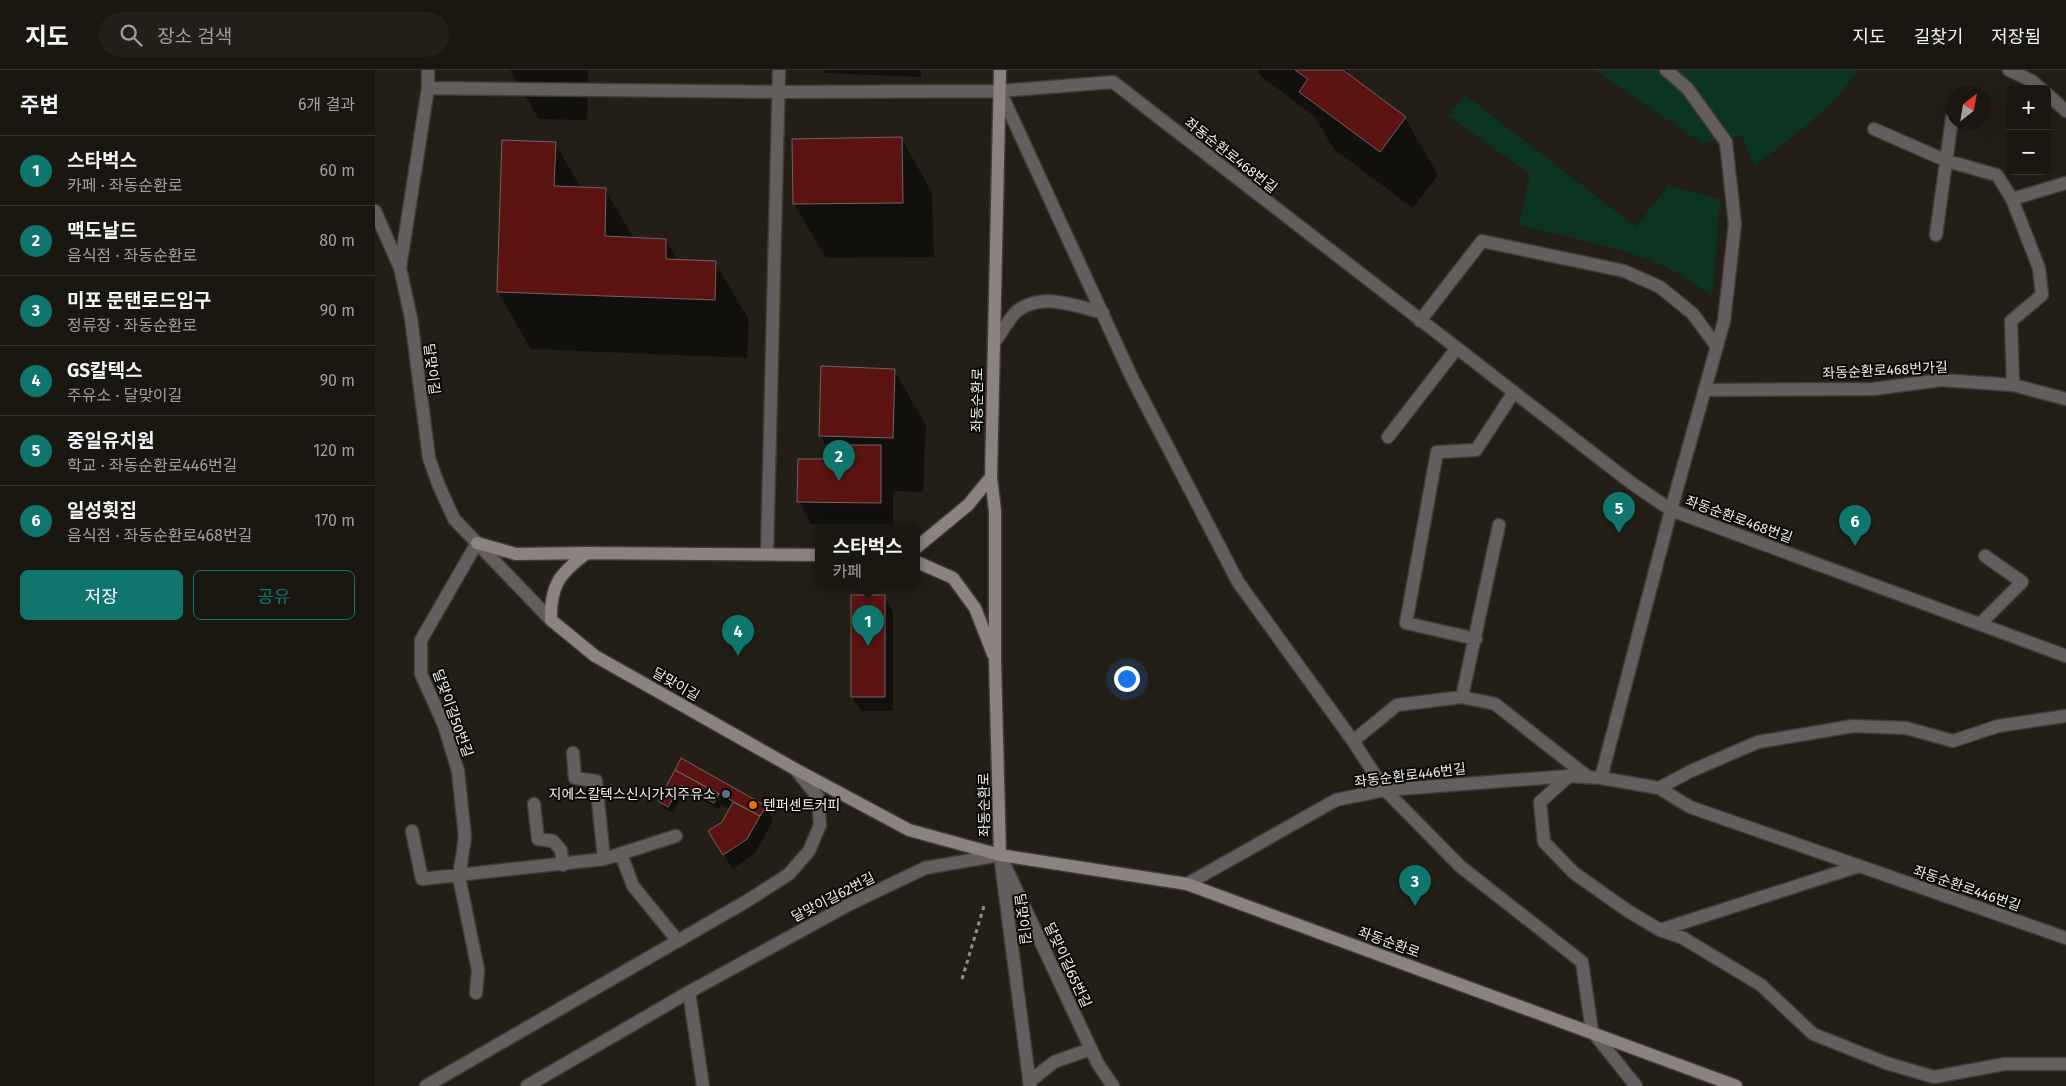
<!DOCTYPE html>
<html lang="ko">
<meta charset="utf-8">
<style>
:root{--surface:#1a1711;--page:#23201a;--text:#f1f3f6;--muted:#9f9f9f;--line:#383631;--accent:#0f766e}
body{margin:0;font-family:"Fira Sans","Noto Sans KR",sans-serif;background:var(--page);color:var(--text)}
.controls{position:absolute;right:15px;top:15px;display:grid;overflow:hidden;border-radius:8px;box-shadow:0 5px 20px #0002}
.controls button{width:45px;height:45px;display:grid;place-items:center;padding:0;border:0;border-bottom:1px solid var(--line);background:var(--surface);color:var(--text);font:25px sans-serif}
.compass{position:absolute;left:1571px;top:15px;width:45px;height:45px;border-radius:50%;background:var(--surface);box-shadow:0 5px 20px #0002;rotate:31deg}
.you{position:absolute;left:751px;top:608px;width:18px;height:18px;margin:-12px;border:4px solid #fff;border-radius:50%;background:#1a73e8;box-shadow:0 0 0 8px #1a73e833}
.badge{display:grid;place-items:center;width:32px;height:32px;border-radius:50%;background:var(--accent);color:#fff;font-size:16px;font-weight:700}
.pin{position:absolute;translate:-50% -41px;filter:drop-shadow(0 1px 2px #0008)}
.pin::after{content:'';position:absolute;top:26px;width:18px;height:15px;background:inherit;clip-path:polygon(0 0,100% 0,50% 100%)}
.popup{position:absolute;left:440px;top:454px;width:105px;height:65px;box-sizing:border-box;display:grid;place-content:center;border-radius:8px;background:var(--surface);filter:drop-shadow(0 1px 4px #0005);font-size:16px;white-space:nowrap;color:var(--muted)}
.popup b{font-size:19px;color:var(--text)}
.popup::after{content:'';position:absolute;left:50%;top:100%;margin-left:-10px;border:10px solid transparent;border-top-color:var(--surface)}
.list{margin:0;padding:0;list-style:none}
h2{display:flex;justify-content:space-between;align-items:center;height:65px;margin:0;padding:0 20px;font-size:21px}
h2 small{font-size:16px;font-weight:400;color:var(--muted)}
.list li{display:grid;grid-template-columns:32px 1fr auto;gap:15px;align-items:center;box-sizing:border-box;height:70px;padding:0 20px;border-top:1px solid var(--line)}
.list b{display:block;font-size:19px;white-space:nowrap}
.list p{margin:0;font-size:16px;white-space:nowrap;color:var(--muted)}
.list em{font-size:16px;font-style:normal;color:var(--muted)}
.actions{display:flex;gap:10px;padding:15px 20px}
.actions a{flex:1;padding:11px 0;border:1px solid var(--accent);border-radius:8px;text-align:center;font-size:18px;color:var(--accent)}
.actions .main{background:var(--accent);color:#fff}
.icon{flex:none;width:28px;height:28px;fill:none;stroke:currentColor;stroke-width:2;stroke-linecap:round;stroke-linejoin:round}
.map{position:relative;flex:none;width:1691px;height:1016px;overflow:hidden}
header{display:flex;align-items:center;gap:30px;box-sizing:border-box;height:70px;padding:0 25px;background:var(--surface);border-bottom:1px solid var(--line)}
header strong{font-size:24px}
nav{display:flex;gap:28px;margin-inline-start:auto;font-size:18px}
.search{width:350px;height:45px;background:var(--page);display:flex;align-items:center;gap:12px;box-sizing:border-box;padding:0 18px;border-radius:28px;color:var(--muted);font-size:19px}
main{display:flex}
aside{flex:1;background:var(--surface)}
.map>svg:first-child{display:block}
</style>
<header>
<strong>지도</strong>
<div class="search"><svg class="icon" aria-label="search" viewBox="0 0 24 24"><circle cx="10" cy="10" r="6"/><path d="M15 15l6 6"/></svg>장소 검색</div>
<nav><a>지도</a><a>길찾기</a><a>저장됨</a></nav>
</header>
<main>
<aside>
<h2>주변<small>6개 결과</small></h2>
<ul class="list">
<li><span class="badge">1</span><div><b>스타벅스</b><p>카페 · 좌동순환로</p></div><em>60 m</em></li>
<li><span class="badge">2</span><div><b>맥도날드</b><p>음식점 · 좌동순환로</p></div><em>80 m</em></li>
<li><span class="badge">3</span><div><b>미포 문탠로드입구</b><p>정류장 · 좌동순환로</p></div><em>90 m</em></li>
<li><span class="badge">4</span><div><b>GS칼텍스</b><p>주유소 · 달맞이길</p></div><em>90 m</em></li>
<li><span class="badge">5</span><div><b>중일유치원</b><p>학교 · 좌동순환로446번길</p></div><em>120 m</em></li>
<li><span class="badge">6</span><div><b>일성횟집</b><p>음식점 · 좌동순환로468번길</p></div><em>170 m</em></li>
</ul>
<div class="actions"><a class="main">저장</a><a>공유</a></div>
</aside>
<div class="map">
<svg width="1691" height="1016" viewBox="0 0 1691 1016">
<rect width="100%" height="100%" fill="#231f17"/>
<!-- green -->
<path fill="#0c3521" d="M1219,0H1483C1457,39 1416,68 1379,96L1367,65L1327,73Z
M1090,25L1261,157L1293,116L1345,129L1337,227C1285,181 1210,172 1144,155L1155,104L1073,46Z"/>
<!-- shadow -->
<path fill="#0007" d="M135,0H213L212,50L164,49Z
M449,0H546V7L450,3Z
M882,0H972L977,9L1030,48L1063,105L1038,138L959,79L939,46L886,6Z
M526,68L557,122L559,187L451,188L419,134L418,70Z
M180,73L206,118L230,119L259,169L291,170L303,191L340,192L374,250L372,288L156,279L123,222Z
M519,300L551,355L548,422L518,421V455L436,454L424,432L453,391V379L445,365Z
M509,527L518,541V641H486L477,627Z
M307,690L390,736L398,751L380,783L358,799L343,776L348,753L355,739L346,734L344,739L310,721L298,743L289,738L285,731Z"/>
<!-- building -->
<path fill="#5a1310" stroke="#706462" d="M920,0H968L1031,47L1005,82L924,22L933,9Z
M527,67L528,133L418,134L417,69Z
M127,70L181,72L179,116L231,118L230,166L291,169V189L341,191L340,230L122,222Z
M446,296L520,299L518,368L444,366Z
M452,375H506V433L422,432L423,389H452Z
M476,525H510V627H476Z
M306,688L391,736L385,746L300,700Z
M300,700L344,724L339,733L306,715L293,737L283,731Z
M358,732L385,746L372,769L348,785L333,761L347,752Z"/>
<g fill="none" stroke-linecap="round" stroke-linejoin="round">
<defs>
<path id="service" d="M1634,0L1657,11L1666,19
M1672,24L1691,41
M1499,59L1572,91L1622,105L1637,129
M1561,165L1577,48
M1045,251L1107,171L1249,201L1285,217L1318,244L1342,277
M1638,315L1636,251L1667,225L1664,198L1637,129L1691,113
M1013,367L1082,278
M1124,455L1087,627L1120,634L1213,707
M1605,554L1647,512L1610,486
M1101,569L1031,553L1062,382L1101,380L1139,322
M978,671L1022,635L1087,627
M198,683L200,708L221,711L229,789
M1194,706L1165,732L1169,772L1199,803L1253,841L1285,860L1308,868L1386,915L1438,964L1511,993L1559,1007L1630,994H1691
M1284,718L1316,701L1383,672L1478,656L1531,658L1578,671L1623,656L1691,646
M159,734L163,769L178,771L186,780L188,795
M37,761L47,809L229,789L301,766
M246,784L258,816L303,871
M1285,860L1484,796
M314,922L328,1016
M101,923L103,900L84,807L90,767L83,701L69,655L46,604V570L102,473"/>
<path id="minor" d="M53,18L404,22L625,21L738,12L1255,412L1296,440L1691,586
M625,21L758,310L863,512L978,671L1010,720L1086,797L1207,892L1217,961
M25,198L53,18V0
M619,273C625,265 637,243 645,239C670,223 702,236 728,243
M1330,320L1498,319L1566,310L1638,315L1691,329
M392,484L404,0
M1226,708L1296,440L1349,251L1360,154L1351,72L1312,18L1291,0
M812,814L961,730L1010,720L1194,706L1226,708L1284,718L1315,737L1691,868
M654,1012L679,992L716,979
M51,1016L372,831L414,804L434,781L445,755L443,727L420,699
M152,1016L314,922L475,834L550,798L625,785L723,994L738,1016"/>
<path id="tertiary" d="M0,141L25,198L36,248L54,388L64,416L79,449L176,550
M625,785L655,1016
M1217,961L1261,1016"/>
<path id="secondary" d="M102,473L141,484L212,483
M542,477L593,435L616,407
M444,485L212,483C185,503 175,515 176,550L220,586L420,699L534,760L625,785L812,814L1361,1016
M542,492L578,508L600,538L618,584
M625,785L620,591V441L616,407L625,0"/>
</defs>
<!-- service casing -->
<use href="#service" stroke="#403c34" stroke-width="15"/>
<!-- minor casing -->
<use href="#minor" stroke="#403c34" stroke-width="15"/>
<!-- tertiary casing -->
<use href="#tertiary" stroke="#403c34" stroke-width="15"/>
<!-- secondary casing -->
<use href="#secondary" stroke="#403c34" stroke-width="15"/>
<!-- path -->
<path stroke="#918e87" stroke-width="3" stroke-dasharray="4 4" stroke-linecap="butt" d="M587,909L609,836"/>
<!-- service -->
<use href="#service" stroke="#645e5e" stroke-width="12"/>
<!-- minor -->
<use href="#minor" stroke="#645e5e" stroke-width="12"/>
<!-- tertiary -->
<use href="#tertiary" stroke="#645e5e" stroke-width="12"/>
<!-- secondary -->
<use href="#secondary" stroke="#8b8281" stroke-width="12"/>
</g>
<!-- markers -->
<circle fill="#5c6f8a" stroke="#0b0906" stroke-width="2" cx="351" cy="724" r="5"/>
<circle fill="#e8710a" stroke="#0b0906" stroke-width="2" cx="378" cy="735" r="5"/>
<g text-anchor="middle" stroke-width="4" stroke-linejoin="round" paint-order="stroke">
<!-- street labels -->
<g font-size="14" fill="#f0eee8" stroke="#0b0906">
<text transform="translate(856 85) rotate(38)" y="5">좌동순환로468번길</text>
<text transform="translate(57 299) rotate(83)" y="5">달맞이길</text>
<text transform="translate(1510 300) rotate(-3)" y="5">좌동순환로468번가길</text>
<text transform="translate(602 330) rotate(-89)" y="5">좌동순환로</text>
<text transform="translate(1364 449) rotate(20)" y="5">좌동순환로468번길</text>
<text transform="translate(301 614) rotate(30)" y="5">달맞이길</text>
<text transform="translate(78 643) rotate(70)" y="5">달맞이길50번길</text>
<text transform="translate(1035 705) rotate(-7)" y="5">좌동순환로446번길</text>
<text transform="translate(609 735) rotate(-91)" y="5">좌동순환로</text>
<text transform="translate(1592 818) rotate(19)" y="5">좌동순환로446번길</text>
<text transform="translate(458 827) rotate(-27)" y="5">달맞이길62번길</text>
<text transform="translate(648 849) rotate(83)" y="5">달맞이길</text>
<text transform="translate(1014 872) rotate(20)" y="5">좌동순환로</text>
<text transform="translate(693 895) rotate(65)" y="5">달맞이길65번길</text>
</g>
<!-- poi labels -->
<g font-size="14" fill="#f0eee8" stroke="#0b0906" text-anchor="end">
<text x="341" y="729">지에스칼텍스신시가지주유소</text>
<text x="388" y="740" text-anchor="start">텐퍼센트커피</text>
</g>
</g>
</svg>
<div class="controls">
<button>+</button>
<button>−</button>
</div>
<svg class="compass" viewBox="-18 -18 36 36"><path d="M0-13l5 13h-10z" fill="#e53935"/><path d="M0 13l5-13h-10z" fill="#9f9f9f"/></svg>
<div class="you"></div>
<div class="pin badge" style="left:493px;top:576px">1</div>
<div class="popup"><b>스타벅스</b>카페</div>
<div class="pin badge" style="left:464px;top:411px">2</div>
<div class="pin badge" style="left:1040px;top:836px">3</div>
<div class="pin badge" style="left:363px;top:586px">4</div>
<div class="pin badge" style="left:1244px;top:463px">5</div>
<div class="pin badge" style="left:1480px;top:476px">6</div>
</div>
</main>
